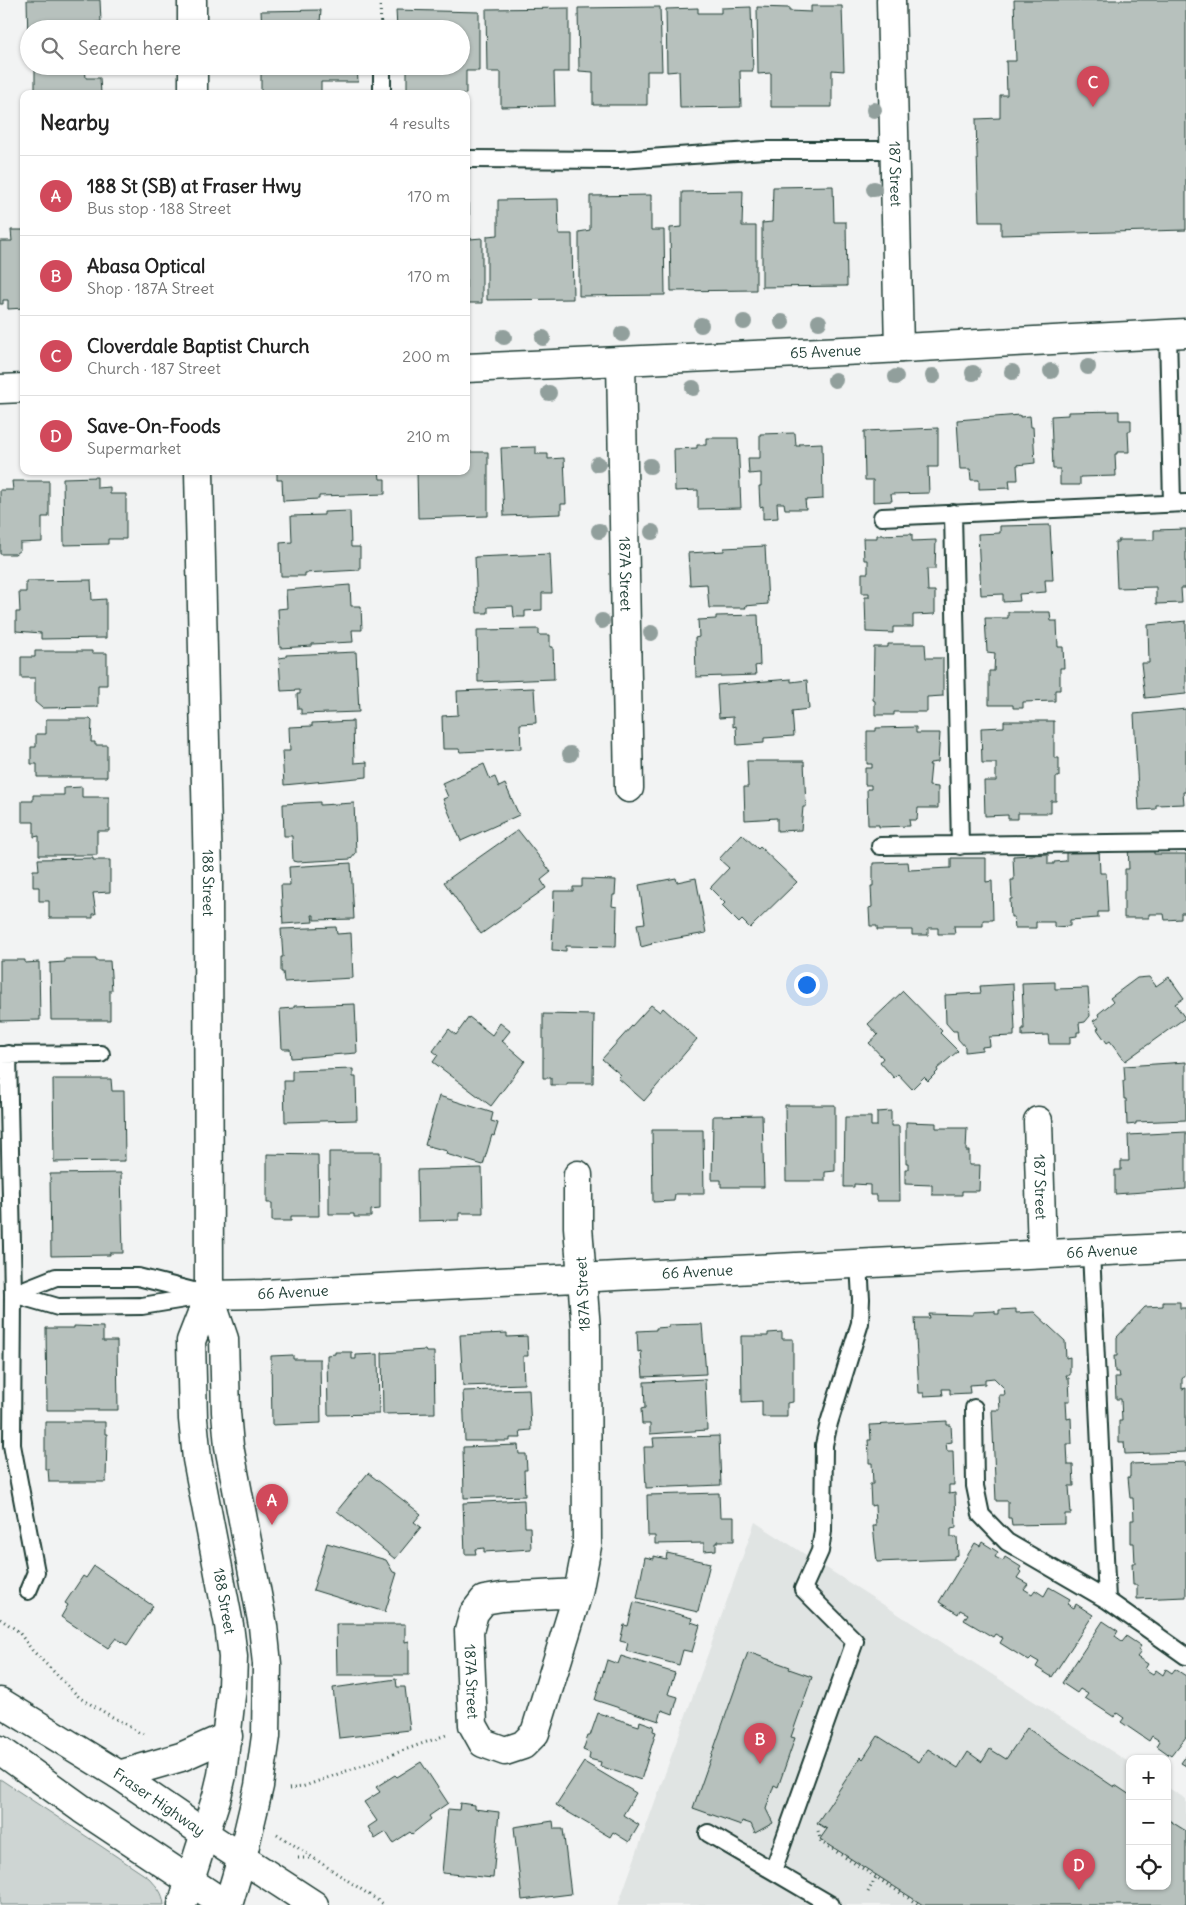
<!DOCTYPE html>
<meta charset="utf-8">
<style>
:root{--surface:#fff;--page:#f2f2f2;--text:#222;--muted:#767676;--line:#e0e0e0;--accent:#d1495b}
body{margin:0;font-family:Delius,sans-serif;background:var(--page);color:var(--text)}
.controls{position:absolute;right:15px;bottom:15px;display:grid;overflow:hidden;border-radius:10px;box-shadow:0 1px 4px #0004}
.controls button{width:45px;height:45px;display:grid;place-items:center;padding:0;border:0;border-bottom:1px solid var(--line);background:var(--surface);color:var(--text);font:25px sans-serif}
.you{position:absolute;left:806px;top:984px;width:18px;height:18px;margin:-12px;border:4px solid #fff;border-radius:50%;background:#1a73e8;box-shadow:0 0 0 8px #1a73e833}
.badge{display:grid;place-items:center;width:32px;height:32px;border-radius:50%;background:var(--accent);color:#fff;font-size:16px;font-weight:700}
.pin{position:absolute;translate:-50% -41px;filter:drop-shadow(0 1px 2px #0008)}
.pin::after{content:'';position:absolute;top:26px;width:18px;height:15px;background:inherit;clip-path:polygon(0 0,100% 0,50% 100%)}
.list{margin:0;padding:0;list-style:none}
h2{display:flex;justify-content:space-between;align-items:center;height:65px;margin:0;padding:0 20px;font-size:21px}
h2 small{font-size:16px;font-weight:400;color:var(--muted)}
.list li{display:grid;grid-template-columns:32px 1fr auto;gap:15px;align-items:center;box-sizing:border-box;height:80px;padding:0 20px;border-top:1px solid var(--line)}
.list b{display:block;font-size:19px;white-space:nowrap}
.list p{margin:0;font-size:16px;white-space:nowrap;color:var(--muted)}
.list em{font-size:16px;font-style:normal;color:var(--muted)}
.icon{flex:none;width:28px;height:28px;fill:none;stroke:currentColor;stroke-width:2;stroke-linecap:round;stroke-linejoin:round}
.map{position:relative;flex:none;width:1186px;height:1905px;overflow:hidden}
.search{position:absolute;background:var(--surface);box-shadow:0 1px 4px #0004;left:20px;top:20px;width:450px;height:55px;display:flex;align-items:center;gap:12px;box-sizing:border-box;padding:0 18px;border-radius:28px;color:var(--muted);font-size:19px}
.panel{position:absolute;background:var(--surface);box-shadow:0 1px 4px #0004;left:20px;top:90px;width:450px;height:385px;border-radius:10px}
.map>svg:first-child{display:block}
</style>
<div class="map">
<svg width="1186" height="1905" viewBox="0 0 1186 1905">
<rect width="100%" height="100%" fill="#f2f3f3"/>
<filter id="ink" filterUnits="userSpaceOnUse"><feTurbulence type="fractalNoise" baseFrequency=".02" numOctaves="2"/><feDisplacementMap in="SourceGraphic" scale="10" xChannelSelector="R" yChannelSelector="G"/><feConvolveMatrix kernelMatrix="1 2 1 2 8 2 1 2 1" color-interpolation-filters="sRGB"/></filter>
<g filter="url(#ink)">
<!-- built -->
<path fill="#e0e4e3" d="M755,1522L1130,1763V1886H1167V1787L1186,1799V1905H618Z"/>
<!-- green -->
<path fill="#ced5d3" stroke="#768984" d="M0,1779L149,1878C157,1887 163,1892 164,1905H0Z"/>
<!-- building -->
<path fill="#b7c1bd" stroke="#1f3d34" d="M27,0H100L101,22L86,23V29H29L28,41Z
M1014,0H1186V230L1001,235V222H979L976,119L1000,118V95H1007L1006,61H1016Z
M811,6H842L844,71L832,70V107H771V73L758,74L757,7L789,8V11L811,12Z
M660,7L662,71H647V105H593V72L579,71L578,8Z
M751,7L753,71H740L741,107L680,108L679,71L667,72L666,9L698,8V13H721V8Z
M569,8V72H554L555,106L501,107V72H487L486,9Z
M321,10L320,23H356V29H262L261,11Z
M396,10L479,12V71H466V94H407V70H397V66H461V29H397Z
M35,66H85L86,78H100L101,94H35Z
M265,66H357L358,82H321V92L261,94V67Z
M833,186L834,222H846L847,286L762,287V223L772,222L773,187Z
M743,191L742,226H756V290L671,291L670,228L682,227V192Z
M651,195V230H664L665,295L579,296V232L590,230V196Z
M558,199L559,234H572L573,299L487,300V236L498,235V200Z
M466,203H469L470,239L482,238V303H466Z
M11,230H24V308L8,309V300H3V304H0V241H12Z
M1119,411V420H1131V431H1128L1129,452H1117V454H1115L1116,476L1080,477V485H1060V469H1053L1051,416L1068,415V412Z
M1020,415V417L1030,416L1031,427H1033L1035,463L1017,465L1018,480H1009L1010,488L979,489V480H971L970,469H960L957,420Z
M938,428V467H928L929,493L891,494L892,501L873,502V480H865L864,431Z
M795,433L796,446H800L799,444L822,443L823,499L805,500L806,509H785L784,503H777L778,518L763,519V506L760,507L759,486H761V473L749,474L748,458H760V434Z
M706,438H738L741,508L698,509V490L675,491L674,449L697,448V445H706Z
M536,447V454H548V459L564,458L566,504H561V514L504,516L501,448Z
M466,452H488V516L418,518L417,471H466Z
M277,471H379L380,479H385V494L319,496V499L283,501L282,480H277Z
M97,477V488L110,487V494H126V539H108V544L64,545L63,478Z
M12,481H49V517H42V542L20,543V550L15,554H0V490H13Z
M350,511L351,547H360V570L305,573V576H281L280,543L292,542L291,516L324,515V512Z
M1050,525L1053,580H1045L1046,592L1019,594L1020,601L1003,602V594L981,595L978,534L1000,533V526Z
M1186,529V588H1181L1182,603L1156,604V587L1117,588L1115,542H1118V540H1154V530Z
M912,534V541L936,540L935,569H927L928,591H935V614L913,615V627H893V633L866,632L865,597H869V593H862V573H868V560H864L863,538H877V535Z
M765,546L768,604L745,606L746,608H709L707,584L690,585L688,553L724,551V548Z
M550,554L552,593H542V610L525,611V617H514L513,606L488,607V613H477L475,557Z
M91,580L92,600L106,599V638L41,639V633L16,631V612H20L19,592H26V581Z
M350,585L351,606H361L362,630H352L353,642L312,644V646L280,648L278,609L287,608L286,590Z
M1008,612H1050L1051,621H1057L1058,647H1063L1064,668H1060V690H1055V701L1023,702V708H1013V705H989V671H994L995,653L987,652L985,618H1008Z
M758,615L760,665L755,666L756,675L696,677L695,638L699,637L698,620L716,619V616Z
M1186,621V694L1145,698L1141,663H1149L1148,625Z
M539,629V635H550V647H553L554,679L478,682L477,630Z
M888,644H925L926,658H943V696L927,697V712H894V715H875V701L873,700L874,647H888Z
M35,651H92V653H107V685H98V707L42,708L35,702V678H21V657H35Z
M356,652L359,712L301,714V709H298L297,694H300V690L281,691L279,658L286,657V655Z
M791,679V682L807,680L809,709L792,711L794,736L764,738V743L737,745L736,726L733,727V717L719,718L717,685Z
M534,688L536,723L520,724L521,749L460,752L459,749H443L442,716L458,715L457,691Z
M1186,709V792H1183L1184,804L1156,805V809L1139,810L1134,714Z
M46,719H90L92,721L91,742H95V745H107V777H37V764H31V747H36V734H46Z
M353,721L354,763L367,762V777L284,785L282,751H290L289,727L312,726V723Z
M1004,721H1054V758H1059V777H1056V801H1051V813H1018V819H1008V815L985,816L984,781H996V763H982L981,728L1004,727Z
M916,727V733H940L938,762L930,763L929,765H931L929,786L938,787V808H918L917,820H909L910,826L879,827V825H868L867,789H871V785H865V768H872V764H867V731H876V728Z
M747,761H804L806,807H803L801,830L777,831V818L745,820L744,787H748Z
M484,764L490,779L495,777L499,787L505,784L519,815L461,841L443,799L448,797L442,783Z
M82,787V797H109V831H97V855H39V836L34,837V822H22V801H33V795H64V788Z
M320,802V805L354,803L356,853L351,859L297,862L293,861L292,836H284L283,804Z
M518,830L551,872L541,880L546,888L481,934L444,882Z
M742,834L758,849L760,847L797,882L750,928L742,920L739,923L722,906L725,903L710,888L729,868L719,859Z
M1128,845H1154V854H1186V913H1181V919L1165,920L1164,914H1149V918H1124V890H1125V869H1129Z
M1099,850L1100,873H1106L1108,912H1098V918L1070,920V926L1054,927V922H1036V928H1015L1014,917H1011L1010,899H1012L1011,880H1014L1013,856L1048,854V864H1054V862L1066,861V851Z
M93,858V860H110V892L93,893L96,914H93V918H49V901H39V887H33V870H39L38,859Z
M951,858H986V882L992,881L993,920H983V926H954L955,934H938V928H928V935H912V930H877V926H870L869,908L872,907L871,886H873V863L908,862L909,870L951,868Z
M351,863L354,919L314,920V915H312L313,922L283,924L281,885H290L289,867Z
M676,878L677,882L696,878L706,933L651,943L652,944L641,947L637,924L645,923L639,885Z
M582,879L616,880L615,895H613L612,906L617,907L616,947L566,946V951L552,950L554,891H573V887H582Z
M336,927L337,934L351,933L353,978L284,982L283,972H281V957H283L281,929Z
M65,959H96V961H110L112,990H110V1020H51L50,963L65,962Z
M0,960H25V963L39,962L40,1020L0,1021Z
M1149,977L1156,986L1169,977L1184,998L1175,1004L1185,1018L1125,1061L1110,1041L1107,1043L1097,1029L1099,1028L1093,1021L1099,1017L1098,1014L1113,1002L1110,998L1137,978Z
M1055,982V989L1088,988L1090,1016L1085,1022L1079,1023L1080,1032H1077V1036L1070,1037V1044H1049L1048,1035L1022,1036V1029H1024L1022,983Z
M1013,984L1015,1030H1014V1036L989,1037L990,1046L982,1047V1050L965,1052V1047L958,1039L957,1031H953L946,1023L945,995L981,993L980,986Z
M903,991L942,1031L940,1033L958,1051L937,1069L938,1071L928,1081L924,1077L912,1089L898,1074L894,1078L880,1062L883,1058L869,1043L878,1035L868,1024Z
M355,1004L357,1053L291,1058L290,1049H282L280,1009L294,1008V1006Z
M651,1005L660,1012L663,1008L697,1039L644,1101L618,1078L621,1075L602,1059Z
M543,1014L594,1015L593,1083H567V1085H551V1078H543Z
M469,1017L492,1035L500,1023L510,1031L502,1041L525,1061L491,1106L433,1062L438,1055L433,1051L449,1029L456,1035Z
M1186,1062V1120L1136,1122V1124L1127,1125L1126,1099H1124L1123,1081H1125L1124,1066Z
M353,1069V1077H356L357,1120L285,1122L284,1081H292V1071Z
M53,1079H111L112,1091H124L125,1161L54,1162Z
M439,1096L493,1113L491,1121L498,1123L494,1136L492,1135L483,1165L446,1154L447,1151L425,1145Z
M785,1105H835V1171L825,1172V1181H786Z
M891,1111V1126H899L900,1201H877V1195H870V1185L854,1184V1187H844L845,1117H871V1126H877V1112Z
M762,1115L764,1187H721V1180H712L713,1116Z
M906,1122L936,1123V1128H967L966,1151H969V1165H980L979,1191H962V1195H932V1185L905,1184V1169H908V1163H906Z
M652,1130H703L704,1194H675L674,1201L653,1202Z
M1186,1132V1189L1115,1194V1170H1121V1161H1129L1128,1135Z
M329,1152H380V1209L371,1210V1217H354V1214H329Z
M267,1154L318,1155L319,1216H291V1221H272V1203H267Z
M482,1168L483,1213H459V1220L418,1221L417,1170Z
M121,1173L123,1253H110V1255L51,1256L50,1174Z
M1163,1302H1180V1308H1186V1374L1182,1379V1389L1186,1388V1452L1125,1454L1124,1442H1119V1421H1122L1121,1399H1116L1115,1377H1120L1119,1372H1115L1114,1356H1117V1337L1145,1307L1163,1306Z
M1016,1309V1313L1034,1312L1065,1341L1066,1358L1070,1357V1375H1066L1067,1378H1069L1070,1401H1066L1067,1419L1071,1418L1072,1444H1067L1068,1465H1073L1074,1486H1069L1071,1514H1065V1524L1012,1525L1011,1518H1008V1501H996L992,1410H1000L999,1395H1005L1004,1388L994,1378L985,1379V1384L969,1385L970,1393L950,1394V1389H942L943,1395L924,1396V1393H919L915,1318H930L929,1314L973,1315V1312L995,1311V1314H999V1310Z
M702,1324L706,1374L643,1377L641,1351L638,1352L637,1331L656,1330V1328L669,1327V1325Z
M74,1326L103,1327V1341H117L118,1410H47L46,1328H74Z
M782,1332V1339H793V1402L787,1403V1417H762V1401L742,1402L741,1336H768V1333Z
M507,1333V1337L527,1336L528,1356H523L524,1384L463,1386L460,1335Z
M425,1350L426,1352H434L435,1413L383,1414L382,1353Z
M335,1352H352V1359H356V1355L378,1354L379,1414L328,1415L327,1355L335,1354Z
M293,1355V1359H320L321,1423L272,1425L271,1356Z
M705,1379L707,1430L650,1434V1424H642L641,1409L645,1408L644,1382Z
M529,1389L531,1430L520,1431L521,1438H510V1441H465L463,1391Z
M947,1421V1425H951L952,1442L946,1443L947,1451H953L954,1485H949V1494L955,1493L956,1528L951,1529V1537H957L958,1555L954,1556V1559L877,1562L873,1526H876L875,1505L871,1506L870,1484H873L872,1463H869V1454L868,1440H871L870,1425Z
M45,1422H105V1434H107L106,1482H49L48,1469H45Z
M719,1436L721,1485L646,1488L644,1447H654L653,1438Z
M518,1445L519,1454H526L527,1470H524L525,1496L464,1498L463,1447Z
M1186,1462V1597L1137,1599V1585H1133L1132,1563H1135L1134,1543H1131V1520H1134L1133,1498H1130L1128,1477H1130V1464Z
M368,1473L421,1514L414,1522L421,1527L395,1559L337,1511Z
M719,1493L720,1517H734V1541H718V1543H716V1550L704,1551V1543L655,1544V1536H648L647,1495Z
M524,1500L525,1527H530L531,1549L484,1552V1548L475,1549L476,1554H465L463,1503Z
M982,1542L998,1552L995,1557L1003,1561L1005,1557L1021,1567L1019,1570L1021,1572L1017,1578L1028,1584L1024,1589L1032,1594L1035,1590L1044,1596L1049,1587L1070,1599L1067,1604L1074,1608L1076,1604L1093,1615L1052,1677L1036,1667L1039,1662L1032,1658L1029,1661L1000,1643L1003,1638L995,1634L993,1637L964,1620L968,1614L960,1610L958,1614L939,1602L975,1543L980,1546Z
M327,1543L386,1560L393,1572L397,1573L385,1612L313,1590Z
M667,1553L710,1563L698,1612L637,1598L645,1557L654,1559V1556L666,1559Z
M94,1566L153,1606L127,1645L116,1638L108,1648L61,1617L68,1605L65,1603L83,1576L86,1578Z
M634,1602L692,1618L691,1622L700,1625L692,1652L683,1650L679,1665L626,1651L628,1643L620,1641L624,1625L628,1626Z
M1103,1621L1118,1631L1115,1636L1122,1641L1126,1636L1141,1646L1138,1650L1141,1652L1137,1657L1148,1664L1145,1669L1153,1674L1156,1670L1163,1675L1166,1669L1172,1673L1175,1669L1186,1676V1737L1171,1756L1157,1746L1160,1741L1152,1736L1149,1741L1121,1722L1124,1718L1117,1713L1114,1717L1085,1698L1088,1694L1080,1689L1077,1693L1062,1683Z
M336,1624H405V1642L409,1641V1675H337Z
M748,1652L790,1667L789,1669L812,1677L791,1737L795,1738L778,1787L774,1785L766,1809L773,1823L755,1833L751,1824L742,1821L741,1825L693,1808Z
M621,1656L675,1673L668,1694L678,1697L673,1714L662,1710L659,1721L595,1700L607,1660L618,1664Z
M396,1679L397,1687H405L410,1730L339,1738L333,1688Z
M598,1713L639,1726L640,1721L654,1726L653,1731L656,1732L641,1780L600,1766L601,1762L589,1759L590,1753L583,1750L588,1736H590Z
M1027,1728L1114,1787L1115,1785L1130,1795V1886H1167V1819L1186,1831V1905H923L820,1839L827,1829L817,1823L861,1757L863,1759L878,1736L919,1762L928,1749L958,1768L968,1752L982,1762L990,1749L1006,1759Z
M1186,1756V1766L1181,1763Z
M421,1762L448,1803L429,1816L431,1819L412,1834L410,1832L393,1843L386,1832L375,1839L368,1827L377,1821L364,1802L380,1792L376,1787L395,1775L397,1777Z
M584,1762L636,1793L623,1815L639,1825L629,1842L613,1832L610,1837L556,1805Z
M460,1803L474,1805V1809L499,1812L493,1878L442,1873L448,1809L459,1810Z
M553,1821L554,1829H563L571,1894L522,1900L514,1827Z"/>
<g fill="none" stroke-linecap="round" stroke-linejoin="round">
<defs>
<path id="service" d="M382,66V94
M466,159L620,160L765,150H895
M1168,334L1172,503
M953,513L960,846
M882,517L1186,503
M880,846L1186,842
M8,1054L13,1294L12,1445L36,1572L28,1591
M0,1055L101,1054
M1091,1251L1107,1600L1186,1656
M13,1294L56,1277H138L209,1295
M13,1294L58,1307L142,1306L203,1296
M974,1408L975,1486L981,1515L1007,1542L1107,1600
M708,1833L831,1905
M773,1871L855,1641L803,1589L820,1551L823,1531L824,1445L829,1423L860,1323L861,1299L859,1263"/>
<g id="minor">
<path id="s1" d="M891,0L899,348"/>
<path id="s2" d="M621,362L629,788"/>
<path id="s3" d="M466,368L865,350L1186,333"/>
<path d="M0,389L24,388"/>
<path id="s4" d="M1038,1121L1042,1253"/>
<path id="s5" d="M578,1593L502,1597L484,1600L474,1613L469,1631L473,1725L483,1743L505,1751L523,1745L535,1733L578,1593L587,1546L586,1329L578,1227V1175"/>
</g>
<g id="tertiary">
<path d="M192,0V29"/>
<path d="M193,66V94"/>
<path id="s6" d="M199,471L208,877L209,1295L224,1339L226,1412L229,1446L263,1626L267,1664L266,1736L259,1786L242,1858L228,1905"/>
<path id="s7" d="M209,1295L263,1294L1186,1247"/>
<path d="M182,1905L217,1796L222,1775L232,1687L233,1657L229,1625L197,1459L193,1419L191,1341L209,1295"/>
</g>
<g id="primary">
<path id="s8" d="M0,1702L119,1775L205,1834L314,1905"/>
<path d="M0,1750L82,1809L226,1905"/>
<path d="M119,1775L181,1757L228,1736"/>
</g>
</defs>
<!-- service casing -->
<use href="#service" stroke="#1f3d34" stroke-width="20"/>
<!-- minor casing -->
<use href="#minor" stroke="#1f3d34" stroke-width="31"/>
<!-- tertiary casing -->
<use href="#tertiary" stroke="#1f3d34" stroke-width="31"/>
<!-- primary casing -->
<use href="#primary" stroke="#1f3d34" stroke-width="31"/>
<!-- path -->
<path stroke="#1f3d34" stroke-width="3" stroke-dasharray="1 4" stroke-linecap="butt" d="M380,1L381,29
M0,1619L18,1631L32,1650L80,1698L140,1733L146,1735
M289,1789L302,1787L446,1735
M818,1831L821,1842L876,1877
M277,1834L385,1905
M298,1858H312
M868,1892L876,1877L919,1905"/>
<!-- service -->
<use href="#service" stroke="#fff" stroke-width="16"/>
<!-- minor -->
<use href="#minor" stroke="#fff" stroke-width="28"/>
<!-- tertiary -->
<use href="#tertiary" stroke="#fff" stroke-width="28"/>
<!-- primary -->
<use href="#primary" stroke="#fff" stroke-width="28"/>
</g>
<!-- trees -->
<g fill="#919f9c">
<circle cx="874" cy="110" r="8"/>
<circle cx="874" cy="189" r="8"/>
<circle cx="744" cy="322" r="8"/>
<circle cx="782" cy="322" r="8"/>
<circle cx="819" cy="322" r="8"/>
<circle cx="701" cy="325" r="8"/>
<circle cx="622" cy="334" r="8"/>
<circle cx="504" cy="337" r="8"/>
<circle cx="543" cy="338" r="8"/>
<circle cx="1088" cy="367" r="8"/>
<circle cx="1051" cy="371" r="8"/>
<circle cx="1012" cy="372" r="8"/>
<circle cx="973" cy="373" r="8"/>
<circle cx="933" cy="376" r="8"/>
<circle cx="896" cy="377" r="8"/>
<circle cx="835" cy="380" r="8"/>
<circle cx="693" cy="388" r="8"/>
<circle cx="549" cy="393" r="8"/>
<circle cx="598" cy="464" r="8"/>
<circle cx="650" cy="466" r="8"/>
<circle cx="599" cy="531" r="8"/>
<circle cx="652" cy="532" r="8"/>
<circle cx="602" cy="621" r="8"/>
<circle cx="651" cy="633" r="8"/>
<circle cx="570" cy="754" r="8"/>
</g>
</g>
<g text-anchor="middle" stroke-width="4" stroke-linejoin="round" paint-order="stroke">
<!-- street labels -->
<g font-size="15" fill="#1f3d34" stroke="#fff">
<text dy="5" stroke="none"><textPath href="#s1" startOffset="174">187 Street</textPath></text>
<text dy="5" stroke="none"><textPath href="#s3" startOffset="360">65 Avenue</textPath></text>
<text dy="5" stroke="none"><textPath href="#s2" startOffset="212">187A Street</textPath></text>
<text dy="5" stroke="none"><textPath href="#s6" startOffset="412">188 Street</textPath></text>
<text dy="5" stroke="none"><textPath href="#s4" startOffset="66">187 Street</textPath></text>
<text dy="5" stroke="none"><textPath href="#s7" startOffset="894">66 Avenue</textPath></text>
<text dy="5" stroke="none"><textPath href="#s7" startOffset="489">66 Avenue</textPath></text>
<text dy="5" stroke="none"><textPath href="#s7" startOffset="84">66 Avenue</textPath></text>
<text transform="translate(583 1294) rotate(-93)" y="5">187A Street</text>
<text transform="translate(224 1601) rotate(80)" y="5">188 Street</text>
<text dy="5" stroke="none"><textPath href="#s5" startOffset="180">187A Street</textPath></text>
<text dy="5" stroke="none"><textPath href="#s8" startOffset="188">Fraser Highway</textPath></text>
</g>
</g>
</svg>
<div class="controls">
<button>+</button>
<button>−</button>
<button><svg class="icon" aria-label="locate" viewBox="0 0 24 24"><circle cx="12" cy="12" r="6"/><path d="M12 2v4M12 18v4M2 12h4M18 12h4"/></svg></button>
</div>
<div class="you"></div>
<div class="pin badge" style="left:272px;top:1525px">A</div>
<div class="pin badge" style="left:760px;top:1764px">B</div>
<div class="pin badge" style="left:1093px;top:107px">C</div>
<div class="pin badge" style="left:1079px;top:1890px">D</div>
<div class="search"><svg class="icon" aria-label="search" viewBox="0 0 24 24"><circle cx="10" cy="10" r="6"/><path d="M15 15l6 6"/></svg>Search here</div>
<section class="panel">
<h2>Nearby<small>4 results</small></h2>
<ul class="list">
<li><span class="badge">A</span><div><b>188 St (SB) at Fraser Hwy</b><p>Bus stop · 188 Street</p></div><em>170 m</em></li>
<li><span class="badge">B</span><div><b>Abasa Optical</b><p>Shop · 187A Street</p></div><em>170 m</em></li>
<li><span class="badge">C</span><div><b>Cloverdale Baptist Church</b><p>Church · 187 Street</p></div><em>200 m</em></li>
<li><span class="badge">D</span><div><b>Save-On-Foods</b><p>Supermarket</p></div><em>210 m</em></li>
</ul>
</section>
</div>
